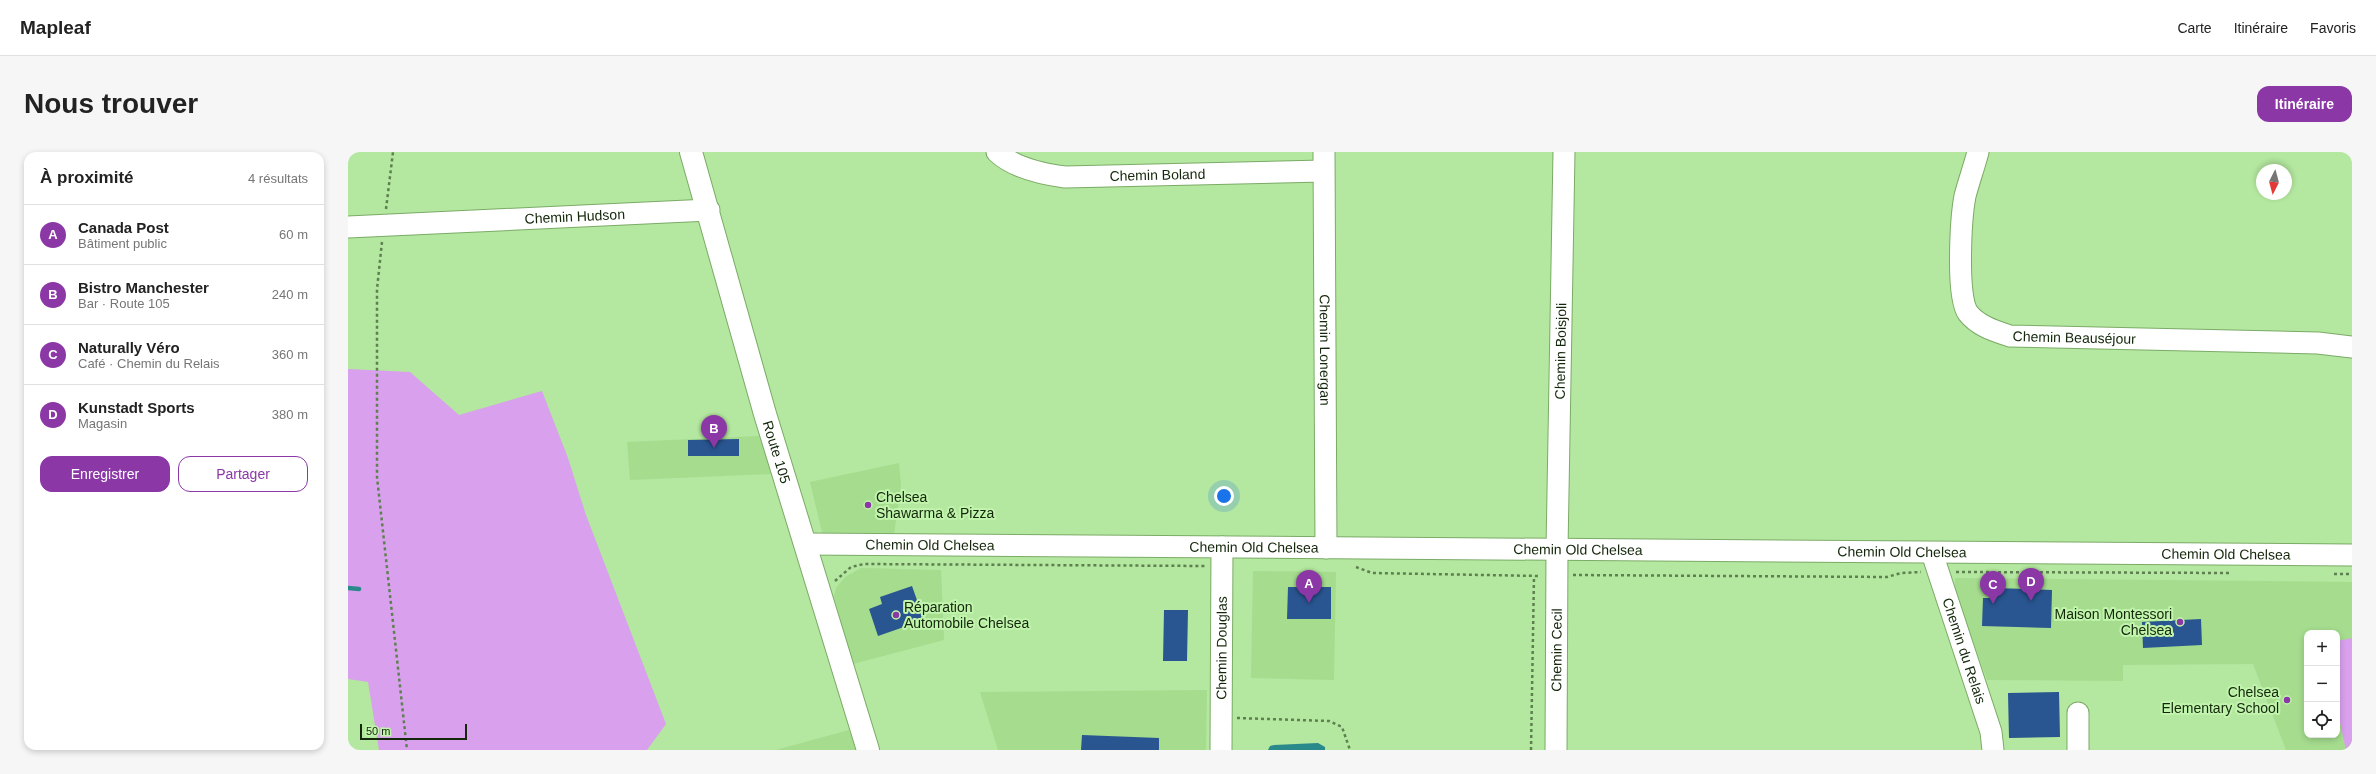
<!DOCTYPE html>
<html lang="fr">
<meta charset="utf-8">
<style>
:root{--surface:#fff;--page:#f6f6f6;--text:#222;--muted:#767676;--line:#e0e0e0;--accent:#8b37a6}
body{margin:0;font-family:Helvetica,sans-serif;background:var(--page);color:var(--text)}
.controls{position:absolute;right:12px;bottom:12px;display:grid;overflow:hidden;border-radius:8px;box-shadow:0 2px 6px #0003}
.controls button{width:36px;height:36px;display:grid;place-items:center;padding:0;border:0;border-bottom:1px solid var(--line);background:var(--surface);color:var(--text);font:20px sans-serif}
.compass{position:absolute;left:1908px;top:12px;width:36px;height:36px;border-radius:50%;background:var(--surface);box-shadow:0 2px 6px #0003;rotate:186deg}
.scale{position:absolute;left:12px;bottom:10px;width:107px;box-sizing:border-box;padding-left:4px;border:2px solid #14270b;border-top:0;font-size:11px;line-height:14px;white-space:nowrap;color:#14270b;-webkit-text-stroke:3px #c1f4ac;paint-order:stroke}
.you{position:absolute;left:876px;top:344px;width:14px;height:14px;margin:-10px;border:3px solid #fff;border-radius:50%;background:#1a73e8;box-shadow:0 0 0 6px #1a73e833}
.badge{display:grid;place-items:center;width:26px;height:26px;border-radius:50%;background:var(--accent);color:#fff;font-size:13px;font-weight:700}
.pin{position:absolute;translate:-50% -33px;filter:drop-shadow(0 1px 2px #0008)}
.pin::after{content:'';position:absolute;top:21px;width:14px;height:12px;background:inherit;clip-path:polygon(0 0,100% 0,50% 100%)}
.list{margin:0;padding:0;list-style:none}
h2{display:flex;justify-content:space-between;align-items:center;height:52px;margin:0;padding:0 16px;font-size:17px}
h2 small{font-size:13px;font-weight:400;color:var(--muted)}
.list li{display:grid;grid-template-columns:26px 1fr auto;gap:12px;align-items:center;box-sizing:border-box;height:60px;padding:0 16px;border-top:1px solid var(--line)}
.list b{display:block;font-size:15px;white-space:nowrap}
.list p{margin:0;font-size:13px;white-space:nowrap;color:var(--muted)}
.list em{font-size:13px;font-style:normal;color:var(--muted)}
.actions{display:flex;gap:8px;padding:12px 16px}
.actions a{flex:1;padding:9px 0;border:1px solid var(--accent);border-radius:12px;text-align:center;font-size:14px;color:var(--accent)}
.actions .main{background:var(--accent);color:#fff}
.icon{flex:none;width:22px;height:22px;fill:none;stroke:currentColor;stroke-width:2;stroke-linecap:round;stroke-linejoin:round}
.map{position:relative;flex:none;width:2004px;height:598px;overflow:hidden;border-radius:12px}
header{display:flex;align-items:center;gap:24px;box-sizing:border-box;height:56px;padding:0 20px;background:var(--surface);border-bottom:1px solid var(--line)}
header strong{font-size:19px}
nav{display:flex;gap:22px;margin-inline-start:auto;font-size:14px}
.intro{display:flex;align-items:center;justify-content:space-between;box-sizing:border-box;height:96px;padding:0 24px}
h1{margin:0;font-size:28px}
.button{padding:10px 18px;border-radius:12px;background:var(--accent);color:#fff;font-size:14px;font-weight:700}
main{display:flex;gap:24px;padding:0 24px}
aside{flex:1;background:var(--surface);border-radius:12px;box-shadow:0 2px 6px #0003}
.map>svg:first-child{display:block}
</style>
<header>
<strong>Mapleaf</strong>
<nav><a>Carte</a><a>Itinéraire</a><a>Favoris</a></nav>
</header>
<div class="intro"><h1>Nous trouver</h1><a class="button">Itinéraire</a></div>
<main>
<aside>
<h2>À proximité<small>4 résultats</small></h2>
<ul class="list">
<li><span class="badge">A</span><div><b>Canada Post</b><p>Bâtiment public</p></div><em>60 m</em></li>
<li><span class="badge">B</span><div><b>Bistro Manchester</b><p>Bar · Route 105</p></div><em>240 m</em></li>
<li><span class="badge">C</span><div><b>Naturally Véro</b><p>Café · Chemin du Relais</p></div><em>360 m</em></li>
<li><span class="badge">D</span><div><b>Kunstadt Sports</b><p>Magasin</p></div><em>380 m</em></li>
</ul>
<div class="actions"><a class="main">Enregistrer</a><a>Partager</a></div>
</aside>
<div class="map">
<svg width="2004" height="598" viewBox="0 0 2004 598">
<rect width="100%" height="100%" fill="#b4e79f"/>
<!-- built -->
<path fill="#a5dc8e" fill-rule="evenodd" d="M411,284L423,322L282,328L279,290Z
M551,311L553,333L546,383L475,384L462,330Z
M513,416L593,418L596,488L505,512L486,445L488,436L497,425Z
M905,419L988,420L986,528L903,526Z
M1607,426L2004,430V598H1938L1905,512L1775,513V529L1639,528L1607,440ZM1959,481H1989V583H1959Z
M859,538L858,598H650L632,540Z
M501,578L508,598H428Z"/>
<!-- green -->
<path fill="#d8a0ed" d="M0,217L62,220L111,263L194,239L220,306L238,363L318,572L299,598H31L20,530L0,527Z
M2004,486V598H1998L1989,557V489Z"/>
<!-- water -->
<path fill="#2a8a8b" d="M970,591L977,595V598H920L922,594L926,593Z"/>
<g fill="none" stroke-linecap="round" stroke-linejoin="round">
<!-- stream -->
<path stroke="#2a8a8b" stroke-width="4.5" d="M0,436L11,437"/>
</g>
<!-- building -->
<path fill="#295590" d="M391,287V304H340V288Z
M564,434L576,468L530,484L521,457L534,452L532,445Z
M940,435H983V467H939Z
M1647,436L1704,438L1703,476L1634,474L1635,446H1647Z
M816,458H840L839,509H815Z
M1853,467L1854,493L1795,496L1794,470Z
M1711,540L1712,585L1661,586L1660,541Z
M734,583L811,586V598H733Z"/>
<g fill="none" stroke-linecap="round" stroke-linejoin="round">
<defs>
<g id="minor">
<path id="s1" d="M649,0C666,16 694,22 717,25L975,19"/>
<path id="s2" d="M976,0L978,396"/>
<path id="s3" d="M1630,0C1626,15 1621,29 1617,44C1613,65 1608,145 1620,161C1630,174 1647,179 1662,184L1970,191L2004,195"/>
<path id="s4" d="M0,75L361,58"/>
<path id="s5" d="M457,392L2004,403"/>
<path id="s6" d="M1584,401L1643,580L1645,598"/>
<path d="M1730,561V598"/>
<path id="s7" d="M873,598L874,395"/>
<path id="s8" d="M1208,598L1209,397L1216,0"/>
</g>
<g id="major">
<path id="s9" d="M343,0L417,262L520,598"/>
</g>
</defs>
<!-- minor casing -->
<use href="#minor" stroke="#7bab67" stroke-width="23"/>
<!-- major casing -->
<use href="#major" stroke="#7bab67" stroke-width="24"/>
<!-- path -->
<path stroke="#5e8050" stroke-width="2.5" stroke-dasharray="3 3" stroke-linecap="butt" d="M38,57L45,0
M34,90L29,137V325L59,598
M1008,415L1024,421L1192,424
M1608,420L1883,421
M1986,422H2004
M1225,423L1539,425L1553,421L1573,420
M487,429L503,415L516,412L857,414
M889,566L981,569L994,575L1002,598
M1183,598L1186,424"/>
<!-- minor -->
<use href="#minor" stroke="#fff" stroke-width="21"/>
<!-- major -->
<use href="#major" stroke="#fff" stroke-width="22"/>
</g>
<!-- markers -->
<g fill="#8b37a6" stroke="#c1f4ac" stroke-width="1.5">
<circle cx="520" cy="353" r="4"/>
<circle cx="548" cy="463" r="4"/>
<circle cx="1832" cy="470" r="4"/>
<circle cx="1939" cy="548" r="4"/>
</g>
<g text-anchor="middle" stroke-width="4" stroke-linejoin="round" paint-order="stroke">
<!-- street labels -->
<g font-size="14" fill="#14270b" stroke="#c1f4ac">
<text dy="5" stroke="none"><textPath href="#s1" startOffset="166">Chemin Boland</textPath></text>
<text dy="5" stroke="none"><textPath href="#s4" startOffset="227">Chemin Hudson</textPath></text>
<text dy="5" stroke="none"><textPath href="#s3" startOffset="277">Chemin Beauséjour</textPath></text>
<text dy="5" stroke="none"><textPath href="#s2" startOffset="198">Chemin Lonergan</textPath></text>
<text dy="5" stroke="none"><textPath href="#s8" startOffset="399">Chemin Boisjoli</textPath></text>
<text dy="5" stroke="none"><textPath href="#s9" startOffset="312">Route 105</textPath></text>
<text dy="5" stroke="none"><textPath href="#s5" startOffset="125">Chemin Old Chelsea</textPath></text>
<text dy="5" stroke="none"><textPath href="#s5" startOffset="449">Chemin Old Chelsea</textPath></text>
<text dy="5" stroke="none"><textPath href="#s5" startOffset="773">Chemin Old Chelsea</textPath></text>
<text dy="5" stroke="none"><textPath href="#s5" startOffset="1097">Chemin Old Chelsea</textPath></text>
<text dy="5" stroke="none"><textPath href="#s5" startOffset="1421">Chemin Old Chelsea</textPath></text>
<text dy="5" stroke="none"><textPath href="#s7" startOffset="102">Chemin Douglas</textPath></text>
<text dy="5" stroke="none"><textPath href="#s8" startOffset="100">Chemin Cecil</textPath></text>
<text dy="5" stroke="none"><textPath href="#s6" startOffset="103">Chemin du Relais</textPath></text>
</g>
<!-- poi labels -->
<g font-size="14" fill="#14270b" stroke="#c1f4ac" text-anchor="start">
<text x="528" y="350">Chelsea<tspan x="528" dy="16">Shawarma &amp; Pizza</tspan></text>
<text x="556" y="460">Réparation<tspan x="556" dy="16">Automobile Chelsea</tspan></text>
<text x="1824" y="467" text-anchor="end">Maison Montessori<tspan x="1824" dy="16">Chelsea</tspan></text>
<text x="1931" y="545" text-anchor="end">Chelsea<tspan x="1931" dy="16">Elementary School</tspan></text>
</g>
</g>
</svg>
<div class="controls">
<button>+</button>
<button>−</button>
<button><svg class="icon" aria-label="locate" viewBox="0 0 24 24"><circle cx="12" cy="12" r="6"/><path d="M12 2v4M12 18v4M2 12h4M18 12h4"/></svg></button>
</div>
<svg class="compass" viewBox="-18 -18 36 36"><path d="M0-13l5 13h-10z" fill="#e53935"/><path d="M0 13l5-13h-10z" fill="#767676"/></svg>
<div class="scale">50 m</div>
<div class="you"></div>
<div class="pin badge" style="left:961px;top:451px">A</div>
<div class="pin badge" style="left:366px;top:296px">B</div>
<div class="pin badge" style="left:1645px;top:452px">C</div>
<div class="pin badge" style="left:1683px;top:449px">D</div>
</div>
</main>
